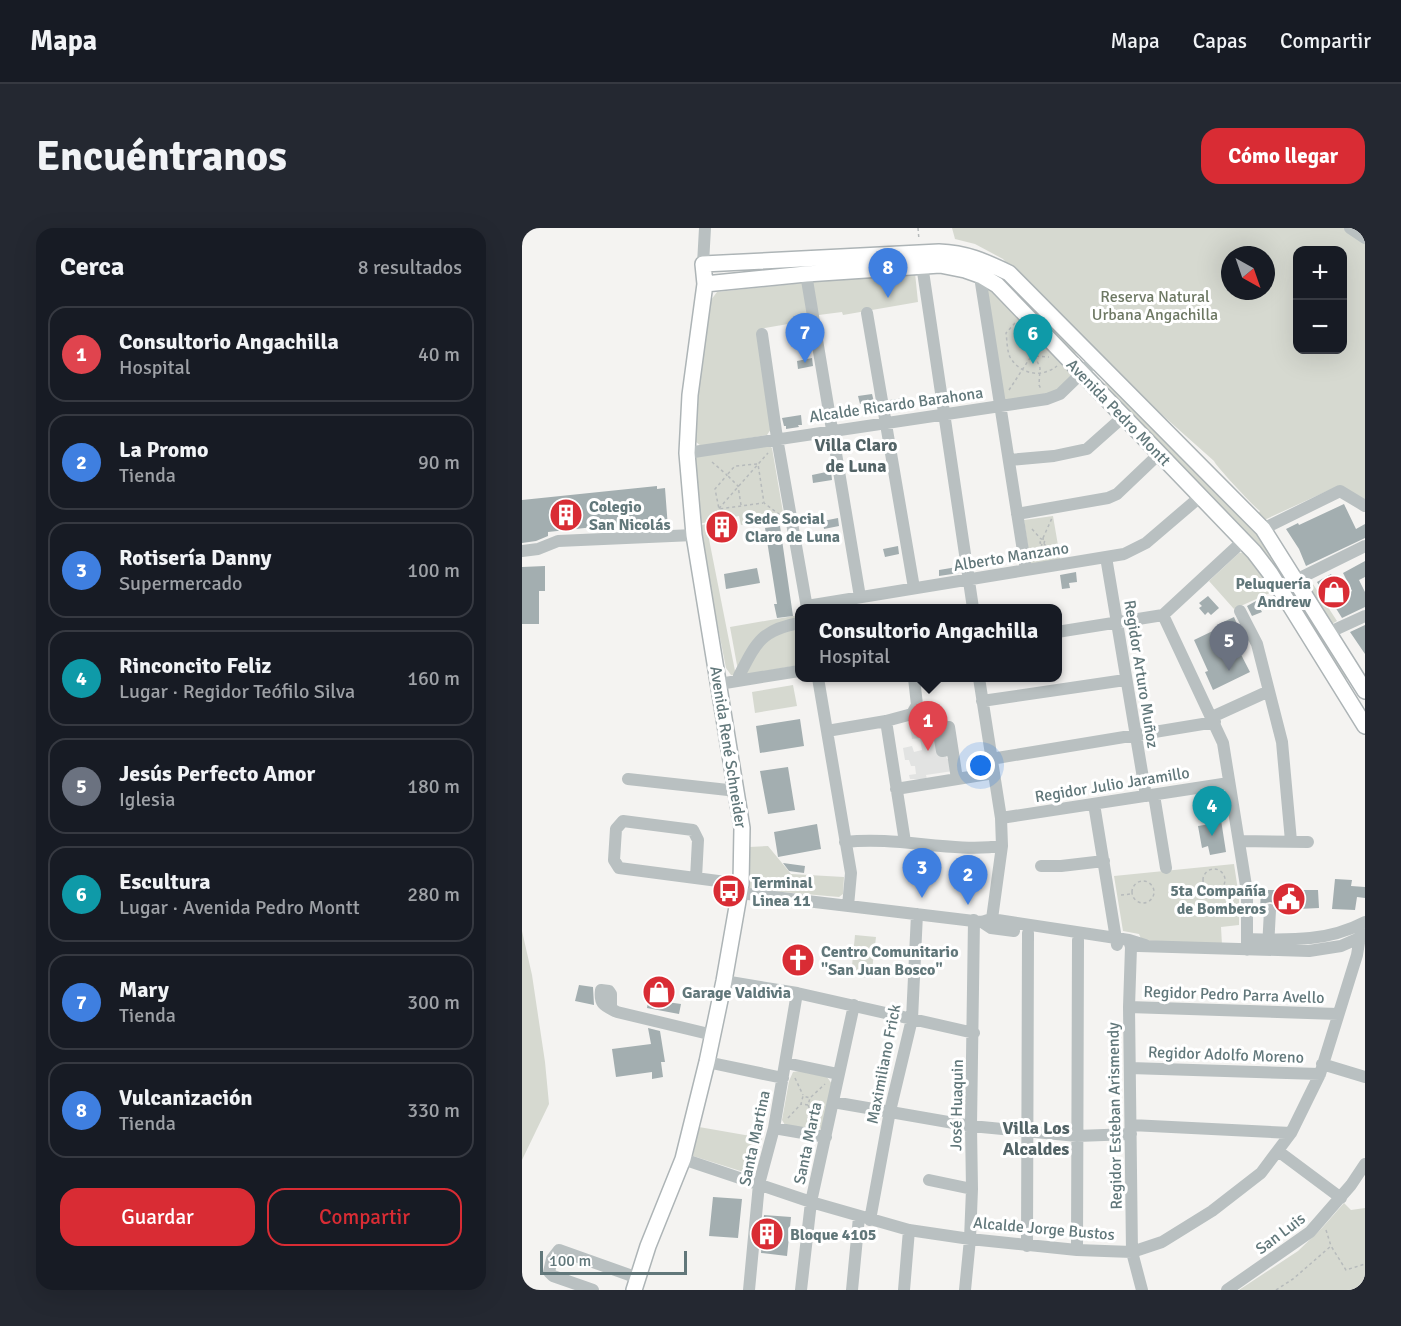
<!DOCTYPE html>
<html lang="es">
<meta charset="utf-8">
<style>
:root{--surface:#171b24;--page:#242831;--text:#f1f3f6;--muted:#9ea1a6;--line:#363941;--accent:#d92c34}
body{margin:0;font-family:Signika,sans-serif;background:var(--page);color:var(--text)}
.controls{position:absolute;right:18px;top:18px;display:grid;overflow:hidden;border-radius:12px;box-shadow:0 6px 24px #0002}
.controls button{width:54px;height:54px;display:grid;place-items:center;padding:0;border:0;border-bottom:2px solid var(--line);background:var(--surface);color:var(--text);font:30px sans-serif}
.compass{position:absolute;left:699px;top:18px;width:54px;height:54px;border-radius:50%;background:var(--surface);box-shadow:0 6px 24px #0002;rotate:140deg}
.scale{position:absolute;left:18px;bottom:15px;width:147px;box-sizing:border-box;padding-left:6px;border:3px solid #61777a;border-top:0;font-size:16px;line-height:21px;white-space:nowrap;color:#61777a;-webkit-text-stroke:4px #fff;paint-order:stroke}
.you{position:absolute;left:459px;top:538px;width:21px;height:21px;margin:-15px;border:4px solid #fff;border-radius:50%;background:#1a73e8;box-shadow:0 0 0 9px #1a73e833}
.badge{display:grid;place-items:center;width:39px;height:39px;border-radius:50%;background:var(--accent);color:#fff;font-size:20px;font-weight:700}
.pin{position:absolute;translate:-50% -50px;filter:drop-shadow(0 2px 3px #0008)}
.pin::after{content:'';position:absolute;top:32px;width:21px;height:18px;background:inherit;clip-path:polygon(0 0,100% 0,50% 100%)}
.popup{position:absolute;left:273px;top:376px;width:267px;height:78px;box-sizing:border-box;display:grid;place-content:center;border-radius:12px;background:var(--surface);filter:drop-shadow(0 2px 4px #0005);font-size:20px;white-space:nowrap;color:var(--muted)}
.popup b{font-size:22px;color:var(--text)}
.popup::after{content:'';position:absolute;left:50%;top:100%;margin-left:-12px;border:12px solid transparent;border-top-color:var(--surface)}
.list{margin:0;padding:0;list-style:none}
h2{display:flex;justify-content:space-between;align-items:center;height:78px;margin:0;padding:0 24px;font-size:26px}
h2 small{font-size:20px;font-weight:400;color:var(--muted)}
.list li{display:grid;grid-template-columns:39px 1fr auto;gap:18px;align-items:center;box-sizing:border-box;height:96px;margin:0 12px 12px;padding:0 12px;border:2px solid var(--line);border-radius:18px}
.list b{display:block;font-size:22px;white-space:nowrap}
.list p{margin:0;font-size:20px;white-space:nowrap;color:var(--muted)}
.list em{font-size:20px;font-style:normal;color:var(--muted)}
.actions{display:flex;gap:12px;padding:18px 24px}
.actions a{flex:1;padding:14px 0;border:2px solid var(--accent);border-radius:18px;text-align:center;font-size:21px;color:var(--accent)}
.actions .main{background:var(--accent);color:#fff}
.map{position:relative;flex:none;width:843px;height:1062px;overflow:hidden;border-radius:18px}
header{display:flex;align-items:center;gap:36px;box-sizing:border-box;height:84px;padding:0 30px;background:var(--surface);border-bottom:2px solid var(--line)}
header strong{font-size:28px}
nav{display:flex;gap:33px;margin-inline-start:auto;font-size:21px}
.intro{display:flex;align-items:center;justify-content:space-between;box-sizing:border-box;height:144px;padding:0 36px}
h1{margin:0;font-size:42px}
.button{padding:15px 27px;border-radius:18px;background:var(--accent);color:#fff;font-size:21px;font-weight:700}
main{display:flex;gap:36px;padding:0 36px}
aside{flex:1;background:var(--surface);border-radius:18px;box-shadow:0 6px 24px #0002}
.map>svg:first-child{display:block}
</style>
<header>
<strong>Mapa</strong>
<nav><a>Mapa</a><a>Capas</a><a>Compartir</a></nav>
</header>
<div class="intro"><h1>Encuéntranos</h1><a class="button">Cómo llegar</a></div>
<main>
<aside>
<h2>Cerca<small>8 resultados</small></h2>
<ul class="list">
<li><span class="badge" style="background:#e0444e">1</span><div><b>Consultorio Angachilla</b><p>Hospital</p></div><em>40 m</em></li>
<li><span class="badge" style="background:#3f7fe0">2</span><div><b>La Promo</b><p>Tienda</p></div><em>90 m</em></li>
<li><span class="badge" style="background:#3f7fe0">3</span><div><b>Rotisería Danny</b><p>Supermercado</p></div><em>100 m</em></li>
<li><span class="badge" style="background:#0f9aa8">4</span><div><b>Rinconcito Feliz</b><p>Lugar · Regidor Teófilo Silva</p></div><em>160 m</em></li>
<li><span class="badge" style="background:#6b7280">5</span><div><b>Jesús Perfecto Amor</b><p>Iglesia</p></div><em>180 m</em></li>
<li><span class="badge" style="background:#0f9aa8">6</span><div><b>Escultura</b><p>Lugar · Avenida Pedro Montt</p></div><em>280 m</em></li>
<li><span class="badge" style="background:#3f7fe0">7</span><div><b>Mary</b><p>Tienda</p></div><em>300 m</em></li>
<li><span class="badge" style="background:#3f7fe0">8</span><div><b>Vulcanización</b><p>Tienda</p></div><em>330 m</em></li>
</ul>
<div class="actions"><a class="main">Guardar</a><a>Compartir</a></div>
</aside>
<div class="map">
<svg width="843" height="1062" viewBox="0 0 843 1062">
<rect width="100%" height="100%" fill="#f4f3f1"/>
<!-- built -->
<path fill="#e2e3e2" d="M411,495L417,527H424L425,531H429L431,543L404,547L405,551H388L387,547L394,546L393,538H389L387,532H383L381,520L390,518L392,524L400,522L398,510L390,511L388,499L397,497L398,503H402L401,497Z"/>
<!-- green -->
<path fill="#d6d9d0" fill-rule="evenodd" d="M430,0H831L843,13V274L816,258L740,293L735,287L738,283C733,280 693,237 692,233L573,127L517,72L481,31L453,16L433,11ZM776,22H820V122H776ZM708,27H744V63H708Z
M435,30L484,49L555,124L552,127Z
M386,44L393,45L396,74L321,87L320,84L289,88V92L237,101L249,201L245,207L179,218L174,214V174L189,72L195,64Z
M467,57L549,142V149L532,164L479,174L461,60Z
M585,151L738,306L827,451L821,450L735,318L583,156Z
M245,216L250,220L262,290L219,297L217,288L176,296L169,233L177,227Z
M531,288L539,335L509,340L502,292Z
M184,296L214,448L209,447L204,440L176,298Z
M723,324L731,329L752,363L712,381L687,353L717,325Z
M789,353L815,393L808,397L782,357Z
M277,387V437L217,448L208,399Z
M271,457L275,478L233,485L230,464Z
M246,618L269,646L322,649L321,666L317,669L226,661L227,619Z
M712,636L717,669V697L699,699L700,717L621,715L617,706L601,703L592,648Z
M0,703L10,747L23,834L27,876L0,932Z
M333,707L354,709L349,750L329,748Z
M278,843L305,849L310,856L300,900L294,903L263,897L260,892L267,853L271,844Z
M177,899L240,910L232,944L228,946L171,928Z
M822,975L829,982L843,980V1062H717L776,1023L800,1000Z"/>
<!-- building -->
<path fill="#a3aeb0" d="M290,130L291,138L276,141L275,133Z
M350,166L352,174L338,176L336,168Z
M383,170L384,178L370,180L368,172Z
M279,187L280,197H276L277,199L264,201V198H262L260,190Z
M309,243L310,252L291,255L290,247Z
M135,258V261L143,260L146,300L72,303V299L26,304V308L14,313L0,315V272Z
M822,276L834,301L843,296V310L784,338L777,321L764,301L776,295L777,297Z
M316,290L317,298L302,301L301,293Z
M210,291L212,302L190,306L188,296Z
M258,298L271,388L255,390L252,376H255L243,300Z
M376,318L377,326L363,329L361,321Z
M843,333V349L837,352L843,364V379L820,390L810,374L830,363L821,345Z
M23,338V363H17V396H0V339Z
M435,339L437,345L417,348V342Z
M235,340L238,355L204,361L202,346Z
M554,344L555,354L547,355L548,360L540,361L538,347Z
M809,346L813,354L799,361L795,354Z
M686,368L697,380L689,387L686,384L683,387L677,380L680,378L677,375Z
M734,373L740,384L730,388L725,378Z
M712,389L717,401L708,405L728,444L691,462L683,444L686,443L672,412L699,399L697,396Z
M843,397V426L828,404Z
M278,491L282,518L238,525L234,498Z
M266,539L273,582L246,586L238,543Z
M697,579L704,624L688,627L686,618L680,620L676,598L688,596L686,580Z
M295,596L299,621L256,629L252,604Z
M261,635L283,638L282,645L267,643Z
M813,651L830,652L829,658L843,659V670L835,669L833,682L810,681Z
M739,662H796L797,680L756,682L753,675L748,674L744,675L740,682H738Z
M130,751L149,754L145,774L159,776L157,786L125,780Z
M57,757L71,759L72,777L53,773Z
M126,800L138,803L143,834H139L141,849L130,851V844L94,849L90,821L129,816Z
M191,969L220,971L216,1010L187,1008Z
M242,987L269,989L265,1028L239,1025Z"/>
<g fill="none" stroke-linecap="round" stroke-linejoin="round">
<defs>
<path id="major" d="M183,56L284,46L418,37L443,42L460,48L475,57L732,324L748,345L843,498
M112,1062L126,1018L161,931L185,834L202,753L219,656L220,600L172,307L165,225L168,167L183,56L181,36L417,24C444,25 462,33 487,45L741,301L843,463"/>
</defs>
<!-- major casing -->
<use href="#major" stroke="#adb4b6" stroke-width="18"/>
<!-- path -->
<path stroke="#b6babb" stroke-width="1.5" stroke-dasharray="3 3" stroke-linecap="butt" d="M396,0L397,12
M493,95L484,105C485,112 485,123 488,129C498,147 520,150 535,138
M501,103L509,126
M513,128L518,140L517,157L519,161
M514,128L527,129
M487,162L510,127
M190,234L205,247L193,261L197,281L241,275
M219,277L216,258L205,247L213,238L236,236L242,275L258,287
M185,294L246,225
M510,301L519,311
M521,310L530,290
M519,311H523L522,316L518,315Z
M522,316L533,326
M515,329L520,316
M681 652a11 11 0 1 1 22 0a11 11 0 1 1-22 0Z
M610 664a11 11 0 1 1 22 0a11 11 0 1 1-22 0Z
M599,667L609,666
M273,850L281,867
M289,869L303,856
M286,877L279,876L281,868L288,870L286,877L295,896
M266,890L279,876
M804,1002L809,1018
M754,1062L771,1051L809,1018L824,1042L843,1036"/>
<!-- minor -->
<path stroke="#b9c0c1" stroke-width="12" d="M828,0L843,10
M399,30L451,380
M181,36L183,0
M284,46L338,369
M460,48L459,55L504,342
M345,85L392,360
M240,106L255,210L285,380
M165,225L525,171L538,166L573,132
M487,232L532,228L565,221L601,189
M495,286L586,270L595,266L637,226
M741,301L818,263L843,278
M0,323L16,321L36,313L172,307
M584,329L624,568
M774,352L843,318
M285,378L602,326L624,315L679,268
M718,383L735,416L760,514L769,613
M641,387L701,515L725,664V722
M535,404L641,387L721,313
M808,404L843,388
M296,450L329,645L326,678
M457,450L479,590L480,618L469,698
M220,452L217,448C234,415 239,402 277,395
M197,456L277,443
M460,473L603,452
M690,489L747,463
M364,493L383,614
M305,503L364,493L390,486L395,477L392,450
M430,521L420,523L416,500L427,499L435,551
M469,531L693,494
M106,551L215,563
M374,561L472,545
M632,567L644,640
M572,576L595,717
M479,590L707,555
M717,613L786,614
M323,614C377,608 428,625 480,618
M519,638H539L582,633
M174,650L176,612L171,602L101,593L94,601L92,632L97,640L219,656
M218,665L460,694L469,691L607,712L623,717
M460,694L469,700L492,703
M725,711C767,712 805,714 843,694
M607,712L609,719L607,779L610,1024L620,1062
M617,718L787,723L819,718L842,708
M746,720L748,682
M202,753L275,765L452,805
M607,779L816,786
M89,781V766L87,763L79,762C77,777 83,778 95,784L191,807
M185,834L261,850
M264,835L316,846
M800,836L843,849
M608,840L798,846
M311,874L449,898L555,908L609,906
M609,897L769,905
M252,900L304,909
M756,923L819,970
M161,931L289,974L387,1002L448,1011L555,1022L610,1024L640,1014L690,983L739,945L769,905L798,846L835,727L840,696
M407,952L450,961
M348,992L368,883L390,791L395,686
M505,1018L506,705
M555,1022L556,712
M71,1062L31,1048L27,1044L30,1031L37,1022L116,1050
M227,1062L237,956L252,900L275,765
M279,1062L289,974L332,777
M330,1062L337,989
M382,1062L387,1002
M443,1062L448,1011L450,961L449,898L452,692
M705,1062L788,1004L829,957L843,936"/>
<!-- major -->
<use href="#major" stroke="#fff" stroke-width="15"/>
</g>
<!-- icons -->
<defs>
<symbol id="building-disc" viewBox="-11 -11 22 22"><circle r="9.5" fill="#d92c34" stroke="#fff"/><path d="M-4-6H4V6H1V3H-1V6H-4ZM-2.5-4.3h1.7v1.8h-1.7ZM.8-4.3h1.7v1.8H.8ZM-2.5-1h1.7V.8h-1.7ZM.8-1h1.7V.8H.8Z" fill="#fff"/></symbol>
<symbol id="shop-disc" viewBox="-11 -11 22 22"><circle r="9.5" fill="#d92c34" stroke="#fff"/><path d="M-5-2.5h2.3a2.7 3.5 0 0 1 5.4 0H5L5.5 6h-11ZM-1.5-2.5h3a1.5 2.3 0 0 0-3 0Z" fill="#fff"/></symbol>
<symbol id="bus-disc" viewBox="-11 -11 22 22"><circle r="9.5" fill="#d92c34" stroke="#fff"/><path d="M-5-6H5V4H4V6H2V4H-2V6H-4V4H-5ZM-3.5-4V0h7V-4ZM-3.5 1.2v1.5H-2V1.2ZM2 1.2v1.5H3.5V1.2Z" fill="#fff"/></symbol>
<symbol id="civic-disc" viewBox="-11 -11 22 22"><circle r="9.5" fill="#d92c34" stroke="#fff"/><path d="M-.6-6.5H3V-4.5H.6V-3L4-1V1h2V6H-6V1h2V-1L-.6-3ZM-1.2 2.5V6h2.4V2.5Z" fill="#fff"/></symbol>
<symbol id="church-disc" viewBox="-11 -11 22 22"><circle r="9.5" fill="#d92c34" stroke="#fff"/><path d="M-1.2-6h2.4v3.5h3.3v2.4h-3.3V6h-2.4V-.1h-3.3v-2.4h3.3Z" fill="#fff"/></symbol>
</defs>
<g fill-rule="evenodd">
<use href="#building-disc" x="25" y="268" width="38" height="38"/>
<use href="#building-disc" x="181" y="280" width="38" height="38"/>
<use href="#shop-disc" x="793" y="345" width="38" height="38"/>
<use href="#bus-disc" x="188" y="644" width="38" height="38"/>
<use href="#civic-disc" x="748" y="652" width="38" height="38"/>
<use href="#church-disc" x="257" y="713" width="38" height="38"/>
<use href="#shop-disc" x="118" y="745" width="38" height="38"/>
<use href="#building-disc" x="226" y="987" width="38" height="38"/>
</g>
<g text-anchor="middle" stroke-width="6" stroke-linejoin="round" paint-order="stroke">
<!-- park labels -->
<g font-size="16" fill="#6d7863" stroke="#fff">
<text x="633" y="74">Reserva Natural<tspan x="633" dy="18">Urbana Angachilla</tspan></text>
</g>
<!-- street labels -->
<g font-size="16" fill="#61777a" stroke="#fff">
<text transform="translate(374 176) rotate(-8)" y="6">Alcalde Ricardo Barahona</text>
<text transform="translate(597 184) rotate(46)" y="6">Avenida Pedro Montt</text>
<text transform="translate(489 328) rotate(-9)" y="6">Alberto Manzano</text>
<text transform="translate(620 446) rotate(81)" y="6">Regidor Arturo Muñoz</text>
<text transform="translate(207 519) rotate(81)" y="6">Avenida René Schneider</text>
<text transform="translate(590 556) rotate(-9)" y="6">Regidor Julio Jaramillo</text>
<text transform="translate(712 766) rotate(2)" y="6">Regidor Pedro Parra Avello</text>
<text transform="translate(704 826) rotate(2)" y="6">Regidor Adolfo Moreno</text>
<text transform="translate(361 836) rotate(-79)" y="6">Maximiliano Frick</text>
<text transform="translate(434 877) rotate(-89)" y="6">José Huaquin</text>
<text transform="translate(592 888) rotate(-91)" y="6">Regidor Esteban Arismendy</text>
<text transform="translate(232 910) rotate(-78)" y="6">Santa Martina</text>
<text transform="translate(285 915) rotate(-78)" y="6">Santa Marta</text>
<text transform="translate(522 1000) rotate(5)" y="6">Alcalde Jorge Bustos</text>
<text transform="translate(758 1005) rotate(-37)" y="6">San Luis</text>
</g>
<!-- poi labels -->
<g font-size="16" font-weight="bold" fill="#61777a" stroke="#fff" text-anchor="start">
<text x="67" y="284">Colegio<tspan x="67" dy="18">San Nicolás</tspan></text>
<text x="223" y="296">Sede Social<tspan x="223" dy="18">Claro de Luna</tspan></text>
<text x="789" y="361" text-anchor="end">Peluquería<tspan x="789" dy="18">Andrew</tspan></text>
<text x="230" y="660">Terminal<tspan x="230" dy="18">Linea 11</tspan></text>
<text x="744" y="668" text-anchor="end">5ta Compañía<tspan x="744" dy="18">de Bomberos</tspan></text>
<text x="299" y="729">Centro Comunitario<tspan x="299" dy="18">"San Juan Bosco"</tspan></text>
<text x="160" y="770">Garage Valdivia</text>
<text x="268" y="1012">Bloque 4105</text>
</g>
<!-- neighbourhood labels -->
<g font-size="18" font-weight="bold" fill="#526366" stroke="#fff">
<text x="334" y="223">Villa Claro<tspan x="334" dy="21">de Luna</tspan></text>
<text x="514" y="906">Villa Los<tspan x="514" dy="21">Alcaldes</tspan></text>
</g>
</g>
</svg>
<div class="controls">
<button>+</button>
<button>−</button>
</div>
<svg class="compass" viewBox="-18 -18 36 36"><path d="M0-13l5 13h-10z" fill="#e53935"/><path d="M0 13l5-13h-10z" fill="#9ea1a6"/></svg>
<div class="scale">100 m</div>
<div class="you"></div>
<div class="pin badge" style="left:406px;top:523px;background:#e0444e">1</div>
<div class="popup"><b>Consultorio Angachilla</b>Hospital</div>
<div class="pin badge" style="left:446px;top:677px;background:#3f7fe0">2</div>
<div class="pin badge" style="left:400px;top:670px;background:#3f7fe0">3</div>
<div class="pin badge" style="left:690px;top:608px;background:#0f9aa8">4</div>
<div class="pin badge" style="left:707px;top:443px;background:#6b7280">5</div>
<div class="pin badge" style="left:511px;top:136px;background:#0f9aa8">6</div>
<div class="pin badge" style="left:283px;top:135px;background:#3f7fe0">7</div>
<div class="pin badge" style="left:366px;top:70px;background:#3f7fe0">8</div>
</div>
</main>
